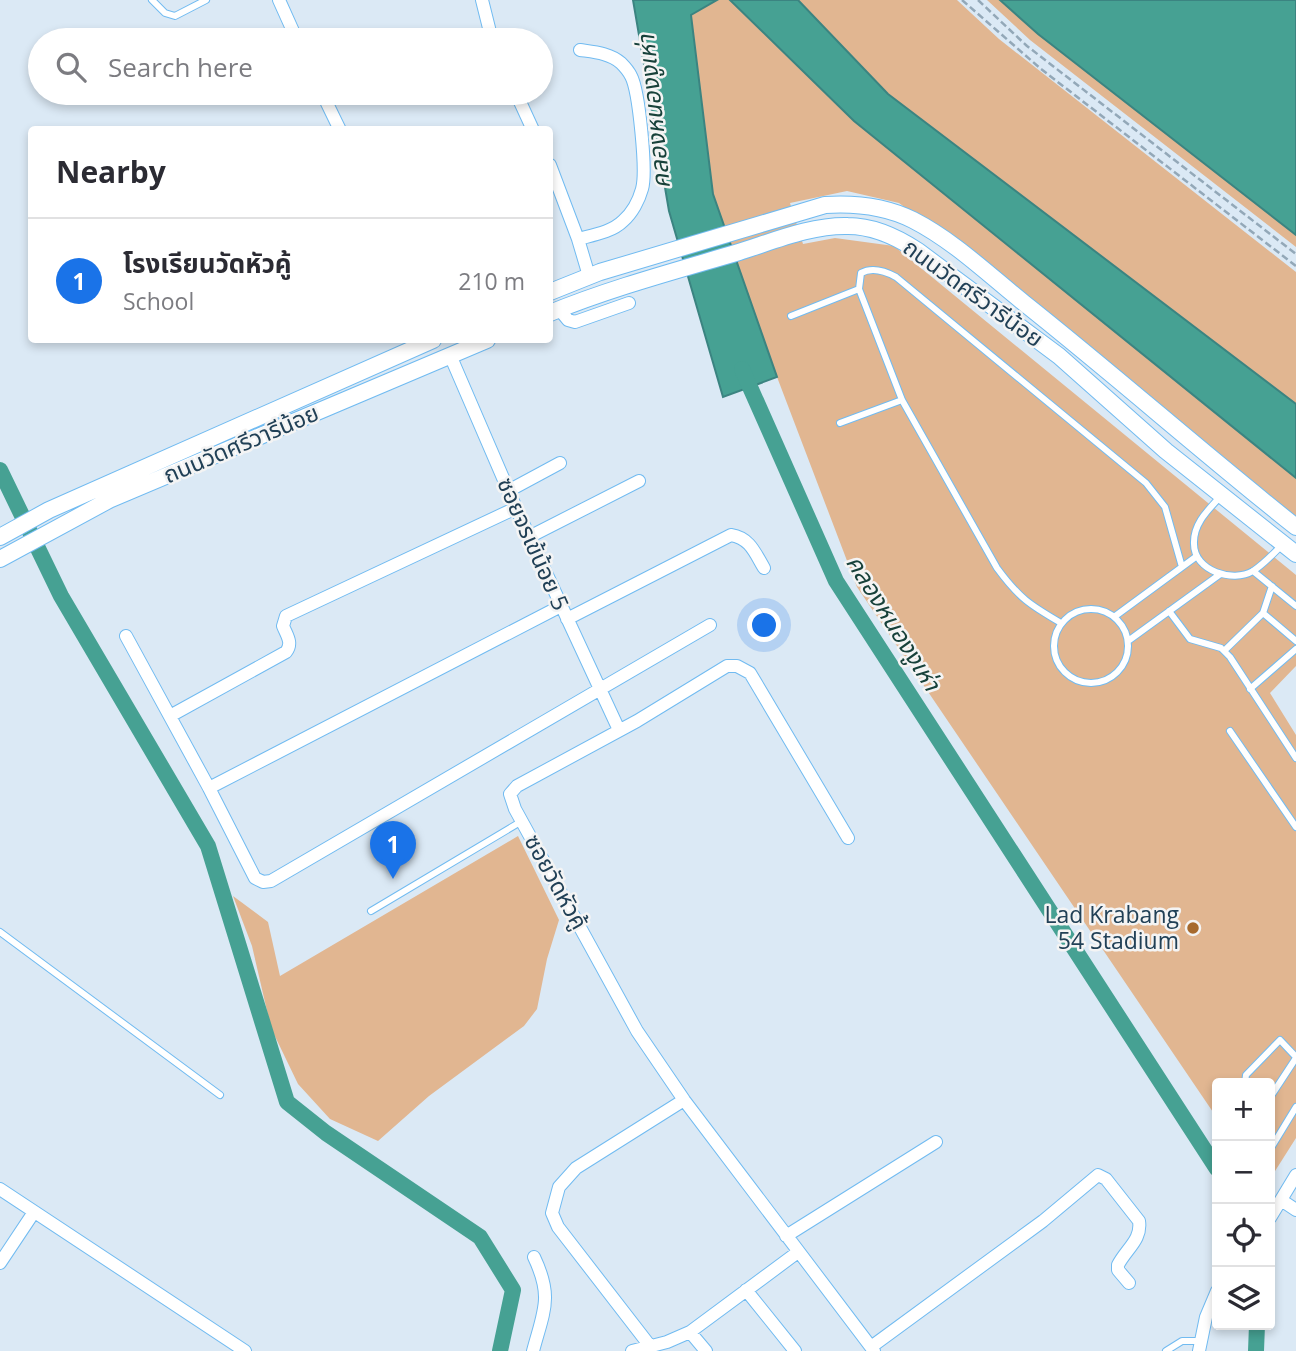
<!DOCTYPE html>
<meta charset="utf-8">
<style>
:root{--surface:#fff;--page:#f7f7f7;--text:#2b2b33;--muted:#7c7c81;--line:#e1e1e2;--accent:#1a73e8}
body{margin:0;font-family:"Open Sans","Noto Sans Thai",sans-serif;background:var(--page);color:var(--text)}
.controls{position:absolute;right:21px;bottom:21px;display:grid;overflow:hidden;border-radius:7px;box-shadow:0 4px 10px #0003}
.controls button{width:63px;height:63px;display:grid;place-items:center;padding:0;border:0;border-bottom:2px solid var(--line);background:var(--surface);color:var(--text);font:35px sans-serif}
.you{position:absolute;left:765px;top:626px;width:24px;height:24px;margin:-18px;border:5px solid #fff;border-radius:50%;background:#1a73e8;box-shadow:0 0 0 10px #1a73e833}
.badge{display:grid;place-items:center;width:46px;height:46px;border-radius:50%;background:var(--accent);color:#fff;font-size:23px;font-weight:700}
.pin{position:absolute;translate:-50% -58px;filter:drop-shadow(0 2px 4px #0008)}
.pin::after{content:'';position:absolute;top:37px;width:24px;height:21px;background:inherit;clip-path:polygon(0 0,100% 0,50% 100%)}
.list{margin:0;padding:0;list-style:none}
h2{display:flex;justify-content:space-between;align-items:center;height:91px;margin:0;padding:0 28px;font-size:30px}
h2 small{font-size:23px;font-weight:400;color:var(--muted)}
.list li{display:grid;grid-template-columns:46px 1fr auto;gap:21px;align-items:center;box-sizing:border-box;height:126px;padding:0 28px;border-top:2px solid var(--line)}
.list b{display:block;font-size:26px;white-space:nowrap}
.list p{margin:0;font-size:23px;white-space:nowrap;color:var(--muted)}
.list em{font-size:23px;font-style:normal;color:var(--muted)}
.icon{flex:none;width:38px;height:38px;fill:none;stroke:currentColor;stroke-width:2;stroke-linecap:round;stroke-linejoin:round}
.map{position:relative;flex:none;width:1296px;height:1351px;overflow:hidden}
.search{position:absolute;background:var(--surface);box-shadow:0 4px 10px #0003;left:28px;top:28px;width:525px;height:77px;display:flex;align-items:center;gap:18px;box-sizing:border-box;padding:0 24px;border-radius:38px;color:var(--muted);font-size:26px}
.panel{position:absolute;background:var(--surface);box-shadow:0 4px 10px #0003;left:28px;top:126px;width:525px;height:217px;border-radius:7px}
.map>svg:first-child{display:block}
</style>
<div class="map">
<svg width="1296" height="1351" viewBox="0 0 1296 1351">
<rect width="100%" height="100%" fill="#dbe9f5"/>
<!-- green -->
<path fill="#e1b691" d="M717,0H730L854,121L1296,478V517L1051,314L899,203L847,191L790,203L803,244L835,238L894,246L1296,575V666L1270,693L1296,735V1138L1270,1179V1083H1217V1118L857,587L777,377L713,194L691,15Z
M798,0H957L999,39L1296,272V404L888,94Z
M987,0H1000L1038,34L1296,235V247L1030,40Z
M518,836L559,920L547,959L537,1009L524,1026L429,1096L378,1141L330,1119L298,1084L271,1028L252,946L233,896L268,922L280,976Z"/>
<!-- water -->
<path fill="#46a193" stroke="#3b8481" stroke-width="2" d="M633,0H717L691,15L713,194L777,377L723,397L669,211Z
M730,0H798L888,94L1296,404V478L854,121Z
M1000,0H1296V235L1038,34Z"/>
<g fill="none" stroke-linecap="round" stroke-linejoin="round">
<!-- canal -->
<path stroke="#46a193" stroke-width="16" d="M742,369L836,581L1217,1169
M0,470L61,596L208,846L287,1102L326,1133L480,1237L513,1290L500,1351
M1256,1351L1257,1325"/>
<defs>
<path id="service" d="M152,0L165,13L175,16L206,0
M791,316L859,289
M840,423L902,400
M1220,497C1208,510 1193,524 1194,544C1194,571 1233,583 1253,571C1264,564 1273,554 1282,545
M1253,571L1296,606
M1054 646a37 37 0 1 1 74 0a37 37 0 1 1-74 0Z
M1169,611L1190,639L1221,648L1230,657L1296,758
M1263,613L1296,641
M1114,617L1197,556
M1061,623C1030,605 1019,598 997,568L902,400L859,289L861,273C872,267 885,271 896,277L1146,483L1165,507L1182,567
M1128,641L1219,575
M1224,651L1263,613L1272,586
M1250,689L1296,649
M1230,731L1296,827
M371,911L522,821
M0,932L220,1095
M1245,1083L1246,1075L1280,1040L1296,1057
M1271,1096L1296,1058
M1270,1147L1271,1148L1296,1107
M1166,1351L1182,1341H1201"/>
<path id="minor" d="M279,0L297,40
M482,0L492,40
M322,93L340,130
M516,93L533,130
M550,165L578,239L589,276
M578,239C593,235 612,232 623,221C632,213 639,200 642,189C647,172 639,91 631,76C629,72 624,66 621,63C610,53 594,52 580,50
M559,309L568,320L575,322L629,303
M450,355L516,508L619,730
M508,491L560,463
M529,537L639,481
M567,619L731,535C750,538 755,553 764,568
M126,636L209,788L255,878L263,882L271,881L710,625
M170,716L286,652C293,643 287,636 283,626L286,616L516,508
M209,788L561,606
M848,838L750,673L737,666H727L637,721L517,786L510,794L515,809L637,1031L684,1100L874,1351
M0,1189L245,1351
M1281,1200L1296,1210
M1270,1218L1296,1175
M786,1236L936,1142
M0,1263L34,1212
M746,1290L795,1351
M690,1332L706,1351
M650,1346L558,1227L552,1213L559,1187L576,1168L684,1100
M871,1347L1043,1221L1098,1175L1106,1179L1139,1221C1142,1240 1126,1249 1118,1265V1270L1129,1283
M533,1351C544,1310 553,1297 534,1257
M632,1351L667,1342L690,1332L798,1252
M1199,1351L1206,1317L1217,1291"/>
<path id="secondary" d="M550,292L600,272L825,205C856,203 885,206 913,220C954,241 989,275 1024,303C1116,376 1204,454 1296,527
M550,313C611,288 675,271 739,252C774,241 812,225 848,226C874,226 897,237 918,251L1059,356L1166,451L1296,554
M0,537L49,510L433,340
M0,559L109,500L487,340"/>
</defs>
<!-- service casing -->
<use href="#service" stroke="#71bbf1" stroke-width="8"/>
<!-- minor casing -->
<use href="#minor" stroke="#71bbf1" stroke-width="14"/>
<!-- secondary casing -->
<use href="#secondary" stroke="#71bbf1" stroke-width="18"/>
<!-- path -->
<path stroke="#93a8b8" stroke-width="2.5" stroke-dasharray="7 3.5" stroke-linecap="butt" d="M962,0L1041,69L1296,266
M978,0L1027,46L1296,254"/>
<!-- service -->
<use href="#service" stroke="#fff" stroke-width="6"/>
<!-- minor -->
<use href="#minor" stroke="#fff" stroke-width="12"/>
<!-- secondary -->
<use href="#secondary" stroke="#fff" stroke-width="16"/>
</g>
<!-- markers -->
<circle fill="#a76a2e" stroke="#f4f4f4" stroke-width="2.5" cx="1193" cy="928" r="7"/>
<g text-anchor="middle" stroke-width="5" stroke-linejoin="round" paint-order="stroke">
<!-- street labels -->
<g font-size="23" fill="#214056" stroke="#f4f4f4">
<text transform="translate(973 293) rotate(36)" y="8">ถนนวัดศรีวารีน้อย</text>
<text transform="translate(241 444) rotate(-23)" y="8">ถนนวัดศรีวารีน้อย</text>
<text transform="translate(533 544) rotate(66)" y="8">ซอยจรเข้น้อย 5</text>
<text transform="translate(556 882) rotate(61)" y="8">ซอยวัดหัวคู้</text>
</g>
<!-- poi labels -->
<g font-size="23" fill="#214056" stroke="#f4f4f4" text-anchor="end">
<text x="1179" y="923">Lad Krabang<tspan x="1179" dy="26">54 Stadium</tspan></text>
</g>
<!-- water labels -->
<g font-size="24" font-style="italic" fill="#17413a" stroke="#f4f4f4">
<text transform="translate(654 112) rotate(-96)" y="8">คลองหนองงูเห่า</text>
<text transform="translate(893 623) rotate(58)" y="8">คลองหนองงูเห่า</text>
</g>
</g>
</svg>
<div class="controls">
<button>+</button>
<button>−</button>
<button><svg class="icon" aria-label="locate" viewBox="0 0 24 24"><circle cx="12" cy="12" r="6"/><path d="M12 2v4M12 18v4M2 12h4M18 12h4"/></svg></button>
<button><svg class="icon" aria-label="layers" viewBox="0 0 24 24"><path d="M12 4l9 5-9 5-9-5zM3 14l9 5 9-5"/></svg></button>
</div>
<div class="you"></div>
<div class="pin badge" style="left:393px;top:879px">1</div>
<div class="search"><svg class="icon" aria-label="search" viewBox="0 0 24 24"><circle cx="10" cy="10" r="6"/><path d="M15 15l6 6"/></svg>Search here</div>
<section class="panel">
<h2>Nearby<small></small></h2>
<ul class="list">
<li><span class="badge">1</span><div><b>โรงเรียนวัดหัวคู้</b><p>School</p></div><em>210 m</em></li>
</ul>
</section>
</div>
